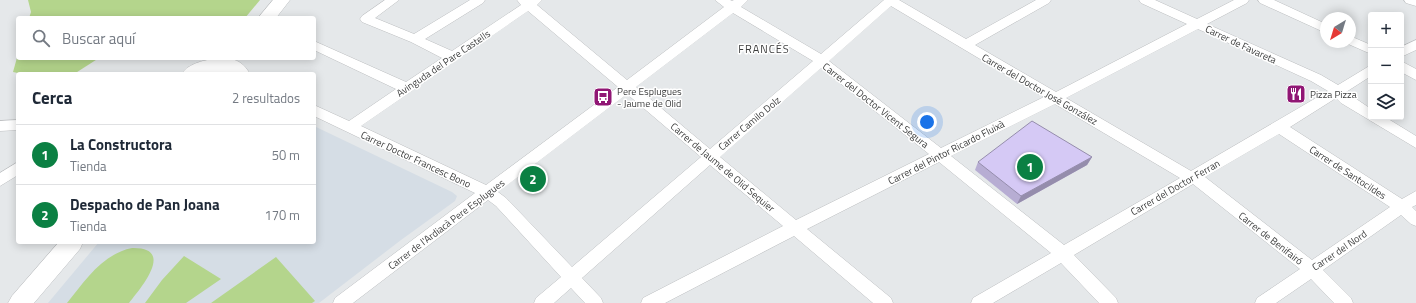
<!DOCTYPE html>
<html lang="es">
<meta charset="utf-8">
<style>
:root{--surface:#fff;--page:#f2f2f3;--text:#1f2937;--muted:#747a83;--line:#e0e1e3;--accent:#0b8043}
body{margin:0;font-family:"Titillium Web",sans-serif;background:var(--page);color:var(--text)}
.controls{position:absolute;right:12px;top:12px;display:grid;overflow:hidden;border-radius:4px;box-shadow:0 2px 10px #0003}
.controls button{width:36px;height:36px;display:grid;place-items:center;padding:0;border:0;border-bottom:1px solid var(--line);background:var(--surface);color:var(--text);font:20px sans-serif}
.compass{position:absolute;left:1320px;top:12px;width:36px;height:36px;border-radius:50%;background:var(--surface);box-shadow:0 2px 10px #0003;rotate:218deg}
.you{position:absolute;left:927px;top:122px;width:14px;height:14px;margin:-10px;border:3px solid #fff;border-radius:50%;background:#1a73e8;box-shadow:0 0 0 6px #1a73e833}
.badge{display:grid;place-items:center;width:26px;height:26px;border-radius:50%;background:var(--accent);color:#fff;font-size:13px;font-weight:700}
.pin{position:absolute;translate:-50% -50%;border:2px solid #fff;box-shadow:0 1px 4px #0006}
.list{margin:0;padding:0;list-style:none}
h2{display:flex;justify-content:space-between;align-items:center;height:52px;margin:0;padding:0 16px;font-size:17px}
h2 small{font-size:13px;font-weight:400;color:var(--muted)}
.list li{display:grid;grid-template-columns:26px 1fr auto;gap:12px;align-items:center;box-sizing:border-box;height:60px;padding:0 16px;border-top:1px solid var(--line)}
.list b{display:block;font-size:15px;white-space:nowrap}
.list p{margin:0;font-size:13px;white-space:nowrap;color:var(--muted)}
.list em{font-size:13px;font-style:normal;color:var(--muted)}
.icon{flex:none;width:22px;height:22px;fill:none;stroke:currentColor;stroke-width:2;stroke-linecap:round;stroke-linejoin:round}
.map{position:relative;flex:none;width:1416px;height:303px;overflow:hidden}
.search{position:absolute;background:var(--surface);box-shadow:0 2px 10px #0003;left:16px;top:16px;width:300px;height:44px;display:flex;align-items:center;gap:10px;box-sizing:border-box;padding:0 14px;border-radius:4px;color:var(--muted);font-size:15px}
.panel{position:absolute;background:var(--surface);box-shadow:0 2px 10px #0003;left:16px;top:72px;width:300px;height:172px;border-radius:4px}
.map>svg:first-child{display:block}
</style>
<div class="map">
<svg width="1416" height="303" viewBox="0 0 1416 303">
<rect width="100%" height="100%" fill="#e5e8ea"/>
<!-- built -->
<path fill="#d5dde5" d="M314,126L452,192L457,196L455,201L401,240L319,303H48L99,242H314Z"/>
<!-- green -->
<path fill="#b4d58c" d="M28,0H260L245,18H29L31,12Z
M18,54V58H99L74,74H23L13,72Z
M132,248C176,247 141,288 129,303H67C85,281 102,254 132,248Z
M184,256L221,279L186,303H145L162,280Z
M276,257L315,301L312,303H211Z"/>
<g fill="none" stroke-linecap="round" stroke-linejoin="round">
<defs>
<path id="street" d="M385,0H399L375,18L414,34L470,0H485L483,3L425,39L452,51L521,5L517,0H542L537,5L627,80L724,7L715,0H730L732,1L734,0H748L741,7L821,54L884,0H899L966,39L1036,0H1051L1049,3L975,45L1056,92L1187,24L1141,3L1139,0H1155L1197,19L1234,0H1249L1247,3L1207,24L1321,75L1338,85L1371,65V76L1346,92L1371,109V117H1385L1416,136V148L1341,103L1336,98L1290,127L1402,199L1416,191V205L1412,207L1416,211V226L1411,224L1401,215L1323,270L1351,298L1353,303H1334L1311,279L1276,303H1255L1257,298L1300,269L1193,184L1074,255L1116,298L1118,303H1099L1061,263L993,303H971L973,298L1051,253L939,162L807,229L891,298L893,303H873L794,236L665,303H641L643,298L783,226L710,165L582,278L601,298L603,303H585L571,288L554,303H534L536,298L561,277L496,206L488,200L353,303H333L335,298L475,193L314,116V105L349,121L396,89L314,50V41L406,82L442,58L411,42L362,22L360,19L362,16ZM891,6L1044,97L941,148L829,61ZM528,11L618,87L486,185L361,126ZM733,13L813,61L710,149L636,87ZM1198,29L1311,81L1328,91L1191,171L1066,98ZM821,68L929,154L796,220L720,157ZM627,94L701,157L572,267L506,198L498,192ZM1055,104L1180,178L1064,245L951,156ZM1279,134L1390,207L1312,260L1205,177Z
M1258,0H1274L1326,24V33L1260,3Z
M1404,0H1416V6L1406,3Z
M1350,36L1371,45V54L1346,43L1350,42Z
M1416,40V50L1401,57V47Z
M1401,61L1416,69V80L1401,72Z
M18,120V130L0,131V121Z
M18,162V175L0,186V173Z"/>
<path id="secondary" d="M273,0H290L276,18H258Z
M218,58C233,58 242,60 250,74H231L229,72L182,74C188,63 206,60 218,58Z
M59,242H83L80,249L34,303H8L12,296Z"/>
</defs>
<!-- street casing -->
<use href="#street" stroke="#bcbec0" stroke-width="1"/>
<!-- secondary casing -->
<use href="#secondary" stroke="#bcbec0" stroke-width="1"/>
<!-- street -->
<use href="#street" fill="#fff" fill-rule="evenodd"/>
<!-- secondary -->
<use href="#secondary" fill="#fff" fill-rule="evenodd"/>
</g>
<!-- wall -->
<path fill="#b7add3" d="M1092,157L1087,165L1017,204L975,170L978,162Z"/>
<!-- shaded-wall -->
<path fill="#958dac" d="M1092,157L1087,165L1017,204L1021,196Z"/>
<!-- building -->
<path fill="#d5c9f5" stroke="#958dac" d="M1032,121L1092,157L1021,196L978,162Z"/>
<!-- icons -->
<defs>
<symbol id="restaurant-square" viewBox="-11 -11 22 22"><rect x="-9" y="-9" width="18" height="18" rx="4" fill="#901674" stroke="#fff"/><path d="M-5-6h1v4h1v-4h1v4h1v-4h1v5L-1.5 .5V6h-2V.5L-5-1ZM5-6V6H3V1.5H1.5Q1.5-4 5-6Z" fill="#fff"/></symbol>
<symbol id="bus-square" viewBox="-11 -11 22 22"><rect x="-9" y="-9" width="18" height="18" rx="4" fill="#901674" stroke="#fff"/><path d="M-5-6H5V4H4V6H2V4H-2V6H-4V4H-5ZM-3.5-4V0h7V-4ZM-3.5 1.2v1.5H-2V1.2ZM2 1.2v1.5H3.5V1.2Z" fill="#fff"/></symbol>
</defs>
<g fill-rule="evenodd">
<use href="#restaurant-square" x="1285" y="83" width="22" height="22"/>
<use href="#bus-square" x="592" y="86" width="22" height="22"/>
</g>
<g text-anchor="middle" stroke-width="3" stroke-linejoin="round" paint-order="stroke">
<!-- street labels -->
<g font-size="10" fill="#3c3d3d" stroke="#fff">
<text transform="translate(1241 44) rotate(25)" y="4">Carrer de Favareta</text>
<text transform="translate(443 63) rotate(-34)" y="4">Avinguda del Pare Castells</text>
<text transform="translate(1040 89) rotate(30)" y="4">Carrer del Doctor José González</text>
<text transform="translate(876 105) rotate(38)" y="4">Carrer del Doctor Vicent Segura</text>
<text transform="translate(749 123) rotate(-40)" y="4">Carrer Camilo Dolz</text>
<text transform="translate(946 152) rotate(-27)" y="4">Carrer del Pintor Ricardo Fluixà</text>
<text transform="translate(416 159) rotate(25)" y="4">Carrer Doctor Francesc Bono</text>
<text transform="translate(723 167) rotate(40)" y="4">Carrer de Jaume de Olid Sequier</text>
<text transform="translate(1348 172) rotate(33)" y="4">Carrer de Santocildes</text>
<text transform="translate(1175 187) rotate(-30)" y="4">Carrer del Doctor Ferran</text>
<text transform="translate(446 224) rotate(-37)" y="4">Carrer de l'Ardiacà Pere Esplugues</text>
<text transform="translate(1271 238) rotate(38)" y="4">Carrer de Benifairó</text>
<text transform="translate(1339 250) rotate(-34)" y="4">Carrer del Nord</text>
</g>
<!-- poi labels -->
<g font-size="10" fill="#3c3d3d" stroke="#fff" text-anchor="start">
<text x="617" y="95">Pere Esplugues<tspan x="617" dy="12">- Jaume de Olid</tspan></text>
<text x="1310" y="98">Pizza Pizza</text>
</g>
<!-- neighbourhood labels -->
<g font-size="11" letter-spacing="1" fill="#3c3d3d" stroke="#fff">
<text x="764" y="53">FRANCÉS</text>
</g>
</g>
</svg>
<div class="controls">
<button>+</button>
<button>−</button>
<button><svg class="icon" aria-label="layers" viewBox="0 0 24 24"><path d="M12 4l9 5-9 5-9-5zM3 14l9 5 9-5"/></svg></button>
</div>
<svg class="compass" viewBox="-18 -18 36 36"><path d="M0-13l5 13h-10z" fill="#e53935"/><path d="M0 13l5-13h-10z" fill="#747a83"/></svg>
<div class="you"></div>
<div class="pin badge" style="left:1030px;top:167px">1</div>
<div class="pin badge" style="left:533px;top:179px">2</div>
<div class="search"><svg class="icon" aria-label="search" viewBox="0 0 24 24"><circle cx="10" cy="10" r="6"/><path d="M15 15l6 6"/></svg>Buscar aquí</div>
<section class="panel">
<h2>Cerca<small>2 resultados</small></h2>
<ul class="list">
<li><span class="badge">1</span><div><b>La Constructora</b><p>Tienda</p></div><em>50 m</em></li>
<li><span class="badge">2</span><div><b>Despacho de Pan Joana</b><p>Tienda</p></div><em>170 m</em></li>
</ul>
</section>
</div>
